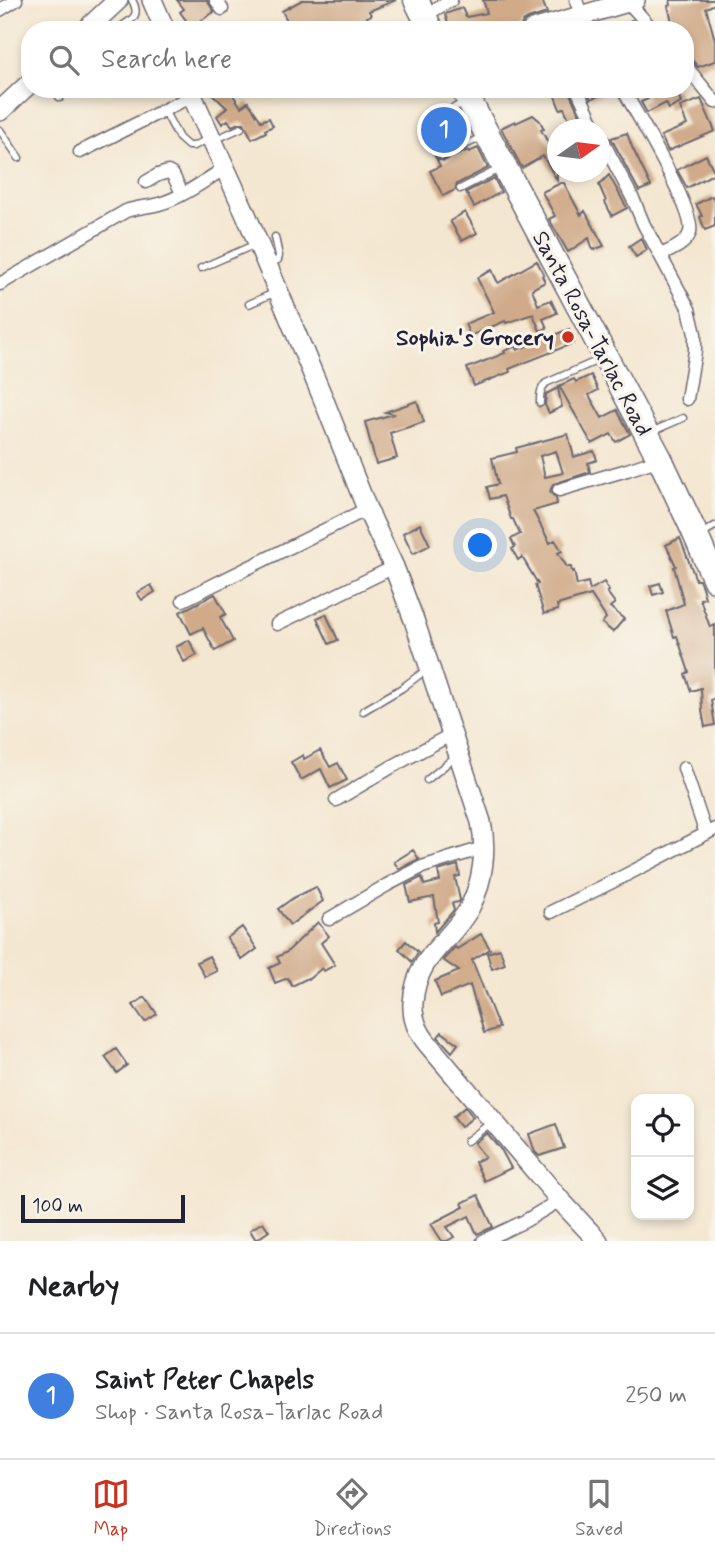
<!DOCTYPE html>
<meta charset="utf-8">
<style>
:root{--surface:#fff;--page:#f2f2f2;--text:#202124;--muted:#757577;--line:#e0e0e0;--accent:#c8321e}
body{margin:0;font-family:Mynerve,sans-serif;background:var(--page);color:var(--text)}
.controls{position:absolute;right:21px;bottom:21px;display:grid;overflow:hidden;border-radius:14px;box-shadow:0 4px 10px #0003}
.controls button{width:63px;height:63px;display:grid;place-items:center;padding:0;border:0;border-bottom:2px solid var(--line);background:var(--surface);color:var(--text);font:35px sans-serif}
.compass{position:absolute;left:547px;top:119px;width:63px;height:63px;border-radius:50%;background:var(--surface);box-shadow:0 4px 10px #0003;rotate:76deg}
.scale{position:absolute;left:21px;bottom:18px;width:164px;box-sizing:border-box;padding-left:7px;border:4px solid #22223b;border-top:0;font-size:19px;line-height:24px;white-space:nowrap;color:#22223b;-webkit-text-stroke:5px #f7f3e8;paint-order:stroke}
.you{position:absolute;left:481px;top:546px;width:24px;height:24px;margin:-18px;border:5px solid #fff;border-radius:50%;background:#1a73e8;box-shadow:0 0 0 10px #1a73e833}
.badge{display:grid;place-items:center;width:46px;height:46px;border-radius:50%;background:var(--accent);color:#fff;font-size:23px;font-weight:700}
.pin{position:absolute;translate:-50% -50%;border:4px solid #fff;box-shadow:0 2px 7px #0006}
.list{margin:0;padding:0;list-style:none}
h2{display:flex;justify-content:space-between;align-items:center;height:91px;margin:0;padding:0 28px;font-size:30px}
h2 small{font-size:23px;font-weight:400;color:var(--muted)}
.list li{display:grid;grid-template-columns:46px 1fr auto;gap:21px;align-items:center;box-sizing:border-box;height:126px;padding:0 28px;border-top:2px solid var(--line)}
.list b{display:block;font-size:26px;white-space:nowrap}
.list p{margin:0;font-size:23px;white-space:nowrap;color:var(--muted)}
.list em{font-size:23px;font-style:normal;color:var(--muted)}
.icon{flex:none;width:38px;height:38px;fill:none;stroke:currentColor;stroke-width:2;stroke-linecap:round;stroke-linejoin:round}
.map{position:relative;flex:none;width:715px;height:1241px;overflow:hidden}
.search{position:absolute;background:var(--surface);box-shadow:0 4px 10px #0003;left:21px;right:21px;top:21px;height:77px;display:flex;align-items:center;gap:18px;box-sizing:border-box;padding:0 24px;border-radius:28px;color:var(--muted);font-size:26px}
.sheet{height:217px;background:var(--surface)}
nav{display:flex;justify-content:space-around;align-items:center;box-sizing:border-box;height:98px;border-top:2px solid var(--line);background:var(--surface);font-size:19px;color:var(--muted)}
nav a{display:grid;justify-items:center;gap:4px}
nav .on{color:var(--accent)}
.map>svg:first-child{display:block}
</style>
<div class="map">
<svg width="715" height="1241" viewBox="0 0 715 1241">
<rect width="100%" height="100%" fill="#f7f3e8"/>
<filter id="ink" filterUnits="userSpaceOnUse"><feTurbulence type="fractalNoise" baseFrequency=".0143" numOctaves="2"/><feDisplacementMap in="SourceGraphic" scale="14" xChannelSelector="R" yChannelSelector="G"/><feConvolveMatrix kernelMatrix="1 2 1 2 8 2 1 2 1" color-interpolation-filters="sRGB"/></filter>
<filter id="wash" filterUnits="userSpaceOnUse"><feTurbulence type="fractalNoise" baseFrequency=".00686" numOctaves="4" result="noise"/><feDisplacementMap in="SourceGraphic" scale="28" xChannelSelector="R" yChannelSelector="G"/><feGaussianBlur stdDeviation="1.57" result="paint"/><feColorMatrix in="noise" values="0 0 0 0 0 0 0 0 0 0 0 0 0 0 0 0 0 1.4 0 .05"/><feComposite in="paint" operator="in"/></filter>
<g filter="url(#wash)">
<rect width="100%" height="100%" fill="#f4e7d1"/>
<g id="blocks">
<!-- building -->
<path fill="#d0aa89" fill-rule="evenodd" d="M177,0H207L214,12L191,27L180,12L184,9Z
M302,0H396L369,11L371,15L367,17L373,30H292L282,11Z
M483,0H542L547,13L528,19L523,22L520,27L513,30H450L445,14L462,8L466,17L487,13Z
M670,0H715V4L706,8L715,40V61L698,67L691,59L690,54L685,55V30H674L668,6L671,5Z
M632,20L641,30H609Z
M207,89H229L241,107L248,102L261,121L269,118L273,126L265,130L266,132L252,139L244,123H239L232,126L228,120L222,124L217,116L227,108Z
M552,89H568L582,120L572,125L564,108L560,109Z
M587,89H614V90L591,99Z
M645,89H677L681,103L669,109L666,103L647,113L641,102L648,99Z
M701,99L715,131L668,151L661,136L687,125L680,107Z
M533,115L540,121L544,129L541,130L557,158V180L543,156L522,168L501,128L515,121L516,123Z
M452,118L463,140L439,151L436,155L437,159L444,161L468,150L469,152L478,148L488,168L457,184L455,190L443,196L430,171L440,166L419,125L425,122L431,129Z
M627,133L632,147L651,186L639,191L623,161L624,159L623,160L611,138Z
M706,155L715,173L687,188L677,170Z
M609,175L627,208L612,216L605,202L606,201L599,185Z
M494,178L501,192L474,207L466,192Z
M561,183H564L581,215L585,211L604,246L593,250L589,238L568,252L549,219L555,216L542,192Z
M712,196L715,202V226L705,230L700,217L702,216L696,204Z
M465,212L477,233L462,241L450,221Z
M641,238L647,250L636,257L629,246Z
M537,261L544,275L542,276L545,282L532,289L538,305L551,300L557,313L543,319L547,328L540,331L533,314L506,323L505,321L470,336L465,324L494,312L477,278L492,270L498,283Z
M569,329L574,343L509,369L510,372L474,386L467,368L505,353L504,351L516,346L517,350Z
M591,375L598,390L589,395L602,418L617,410L630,434L616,442L611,434L592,444L559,386L574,379L576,382Z
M558,388L562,407L549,413L545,405L546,394Z
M417,401L424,422L390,433L397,458L376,464L365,422L394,414L385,412Z
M568,434L574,457L594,451L597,460L588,463L590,472L553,484L550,492L556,498L557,504L533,511L550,543L555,540L562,551L558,553L567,567H571L572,572L574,571L577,585L588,582L590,590L604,582L609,591L607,592L615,603L610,607L624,619L613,632L602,623L606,618L591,595L557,605L558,610L544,614L535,585L538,584L522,557L518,560L512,549L515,547L511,539L520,534L513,519H511L503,496L490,499L487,487L498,484L492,458L517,452L516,448ZM556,451L563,473L545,477L540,456Z
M420,524L430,545L413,554L403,533Z
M680,538L696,580H699L702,587L705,598L700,599L710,627L715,625V698L711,700L715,725L705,727L702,711L701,688L691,691L685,674L689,672L677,636L674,637L666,611L684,604L674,567L676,566L666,545Z
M660,583L663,592L653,595L650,586Z
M151,585L155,592L142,600L137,593Z
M215,594L226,614L220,617L233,641L215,651L203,628L191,634L180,612Z
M326,614L338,640L329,644L317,618Z
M189,640L197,655L184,662L176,647Z
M320,750L330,767L338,763L347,780L330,788L321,769L301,780L291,762L303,755L304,759Z
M413,850L419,859L399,869L394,862Z
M458,865L460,876L455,877L460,900L459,902L452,903L454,910L435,932L434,923L438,922L434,897L410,902L406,885L422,877L424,885L440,881L438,871Z
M316,887L323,901L290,925L278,909L293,898Z
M318,922L329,936L321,943L335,965L324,971L322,968L309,979L308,978L292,986L288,978L275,983L269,968L280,963L277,957L287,952Z
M242,927L257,949L242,960L227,938Z
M481,934L490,949L472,960L499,1028L484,1033L470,985L441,997L435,981L459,971L443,960L455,947L457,949Z
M406,941L418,952L412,962L399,949Z
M500,949L505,964L492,969L487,953Z
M209,956L217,971L205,977L197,962Z
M145,997L157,1014L145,1022L133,1005Z
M442,1032L458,1044L452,1052L438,1037Z
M116,1049L127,1065L117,1073L105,1057Z
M465,1107L473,1117L461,1127L453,1117Z
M556,1124L564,1148L539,1156L535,1152L529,1134Z
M487,1133L502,1151L511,1168L484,1181L475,1162L485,1157L474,1143Z
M478,1195L493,1227L477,1234L469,1216L447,1227L454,1237L447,1241H442L431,1224L464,1207L462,1203Z
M263,1222L269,1231L256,1240L250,1230Z"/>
</g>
</g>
<g filter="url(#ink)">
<use href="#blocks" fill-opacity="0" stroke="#6c6770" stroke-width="2"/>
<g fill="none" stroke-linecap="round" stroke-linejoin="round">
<defs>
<path id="lane" d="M116,30C130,20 142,18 132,0
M54,89L60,98
M472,98L489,89
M164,110L179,138L188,146H194L210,138
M430,121L463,103
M0,130L19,158
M214,140L241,128
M442,156L482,137
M460,189L499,169
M271,262L278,260L279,256L275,237
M201,268L256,244
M249,304L276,292
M540,403C540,395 540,389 546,383L601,359
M651,432L683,418
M701,534L715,526
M363,711L402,688L426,670
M427,780L455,757
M467,1141L492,1122"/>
<path id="street" d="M216,0L222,9
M576,0L581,15
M628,2L653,30
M0,10L16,0
M424,16L451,0
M685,65L715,102
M577,89L596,130
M623,89C636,113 696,211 690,232C687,244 671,250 661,255
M600,136L634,201L644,225L689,309L695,334V351L687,399
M80,152L192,96
M146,182L158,175L168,172L173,175L182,193
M0,284L126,211C137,207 148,207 159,204C181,198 206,180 225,168
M559,490L627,470L660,459
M183,600L367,509
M277,624L394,567
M684,768L706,834
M336,800L393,766L452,734
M551,912L620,878L715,829
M329,919L387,885L422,867L483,848
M483,1241L525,1221L560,1200"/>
<path id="secondary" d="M152,0L165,30
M86,30L118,0
M532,30L635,0
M189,89L245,212L323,398L367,509L394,567L414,620L481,822C487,849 483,882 470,907C450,944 416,954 413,1003C412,1018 418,1032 427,1043L560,1200L598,1241
M0,111L30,83"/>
<path id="highway" d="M416,0L431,30
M463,89L660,459L693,529L715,580"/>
</defs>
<!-- lane casing -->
<use href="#lane" stroke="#6c6770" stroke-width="9"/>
<!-- street casing -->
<use href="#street" stroke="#6c6770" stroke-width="15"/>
<!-- secondary casing -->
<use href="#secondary" stroke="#6c6770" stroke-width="22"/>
<!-- highway casing -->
<use href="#highway" stroke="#6c6770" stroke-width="27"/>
<!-- lane -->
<use href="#lane" stroke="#fff" stroke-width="6"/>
<!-- street -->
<use href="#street" stroke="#fff" stroke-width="12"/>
<!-- secondary -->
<use href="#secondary" stroke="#fff" stroke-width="19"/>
<!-- highway -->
<use href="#highway" stroke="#fff" stroke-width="24"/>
</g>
</g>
<!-- markers -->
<circle fill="#c8321e" stroke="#f7f3e8" stroke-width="2.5" cx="568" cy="337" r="7"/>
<g text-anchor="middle" stroke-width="6" stroke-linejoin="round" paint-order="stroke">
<!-- street labels -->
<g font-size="23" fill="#22223b" stroke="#f7f3e8">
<text transform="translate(593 333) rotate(62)" y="8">Santa Rosa-Tarlac Road</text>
</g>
<!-- poi labels -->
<g font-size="23" font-weight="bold" fill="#22223b" stroke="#f7f3e8" text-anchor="end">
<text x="554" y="345">Sophia's Grocery</text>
</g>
</g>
</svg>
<div class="controls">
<button><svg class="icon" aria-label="locate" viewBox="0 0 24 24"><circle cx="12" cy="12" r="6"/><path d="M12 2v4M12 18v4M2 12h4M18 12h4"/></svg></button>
<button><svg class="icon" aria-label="layers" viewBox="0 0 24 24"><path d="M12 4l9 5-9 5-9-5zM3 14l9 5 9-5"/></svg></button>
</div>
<svg class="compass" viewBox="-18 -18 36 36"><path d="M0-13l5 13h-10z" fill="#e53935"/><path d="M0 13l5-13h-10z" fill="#757577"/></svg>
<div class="scale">100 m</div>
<div class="you"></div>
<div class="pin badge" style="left:444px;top:130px;background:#3f7fe0">1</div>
<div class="search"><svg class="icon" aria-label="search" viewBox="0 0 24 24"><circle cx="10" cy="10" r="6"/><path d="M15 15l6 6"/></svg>Search here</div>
</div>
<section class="sheet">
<h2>Nearby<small></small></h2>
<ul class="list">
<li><span class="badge" style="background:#3f7fe0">1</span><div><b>Saint Peter Chapels</b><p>Shop · Santa Rosa-Tarlac Road</p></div><em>250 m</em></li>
</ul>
</section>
<nav>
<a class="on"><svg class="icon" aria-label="map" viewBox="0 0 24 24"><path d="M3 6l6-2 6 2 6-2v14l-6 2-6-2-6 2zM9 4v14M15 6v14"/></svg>Map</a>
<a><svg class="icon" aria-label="directions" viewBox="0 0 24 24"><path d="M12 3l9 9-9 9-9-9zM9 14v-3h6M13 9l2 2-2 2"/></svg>Directions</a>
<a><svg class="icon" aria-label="saved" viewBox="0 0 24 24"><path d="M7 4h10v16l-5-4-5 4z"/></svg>Saved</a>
</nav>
